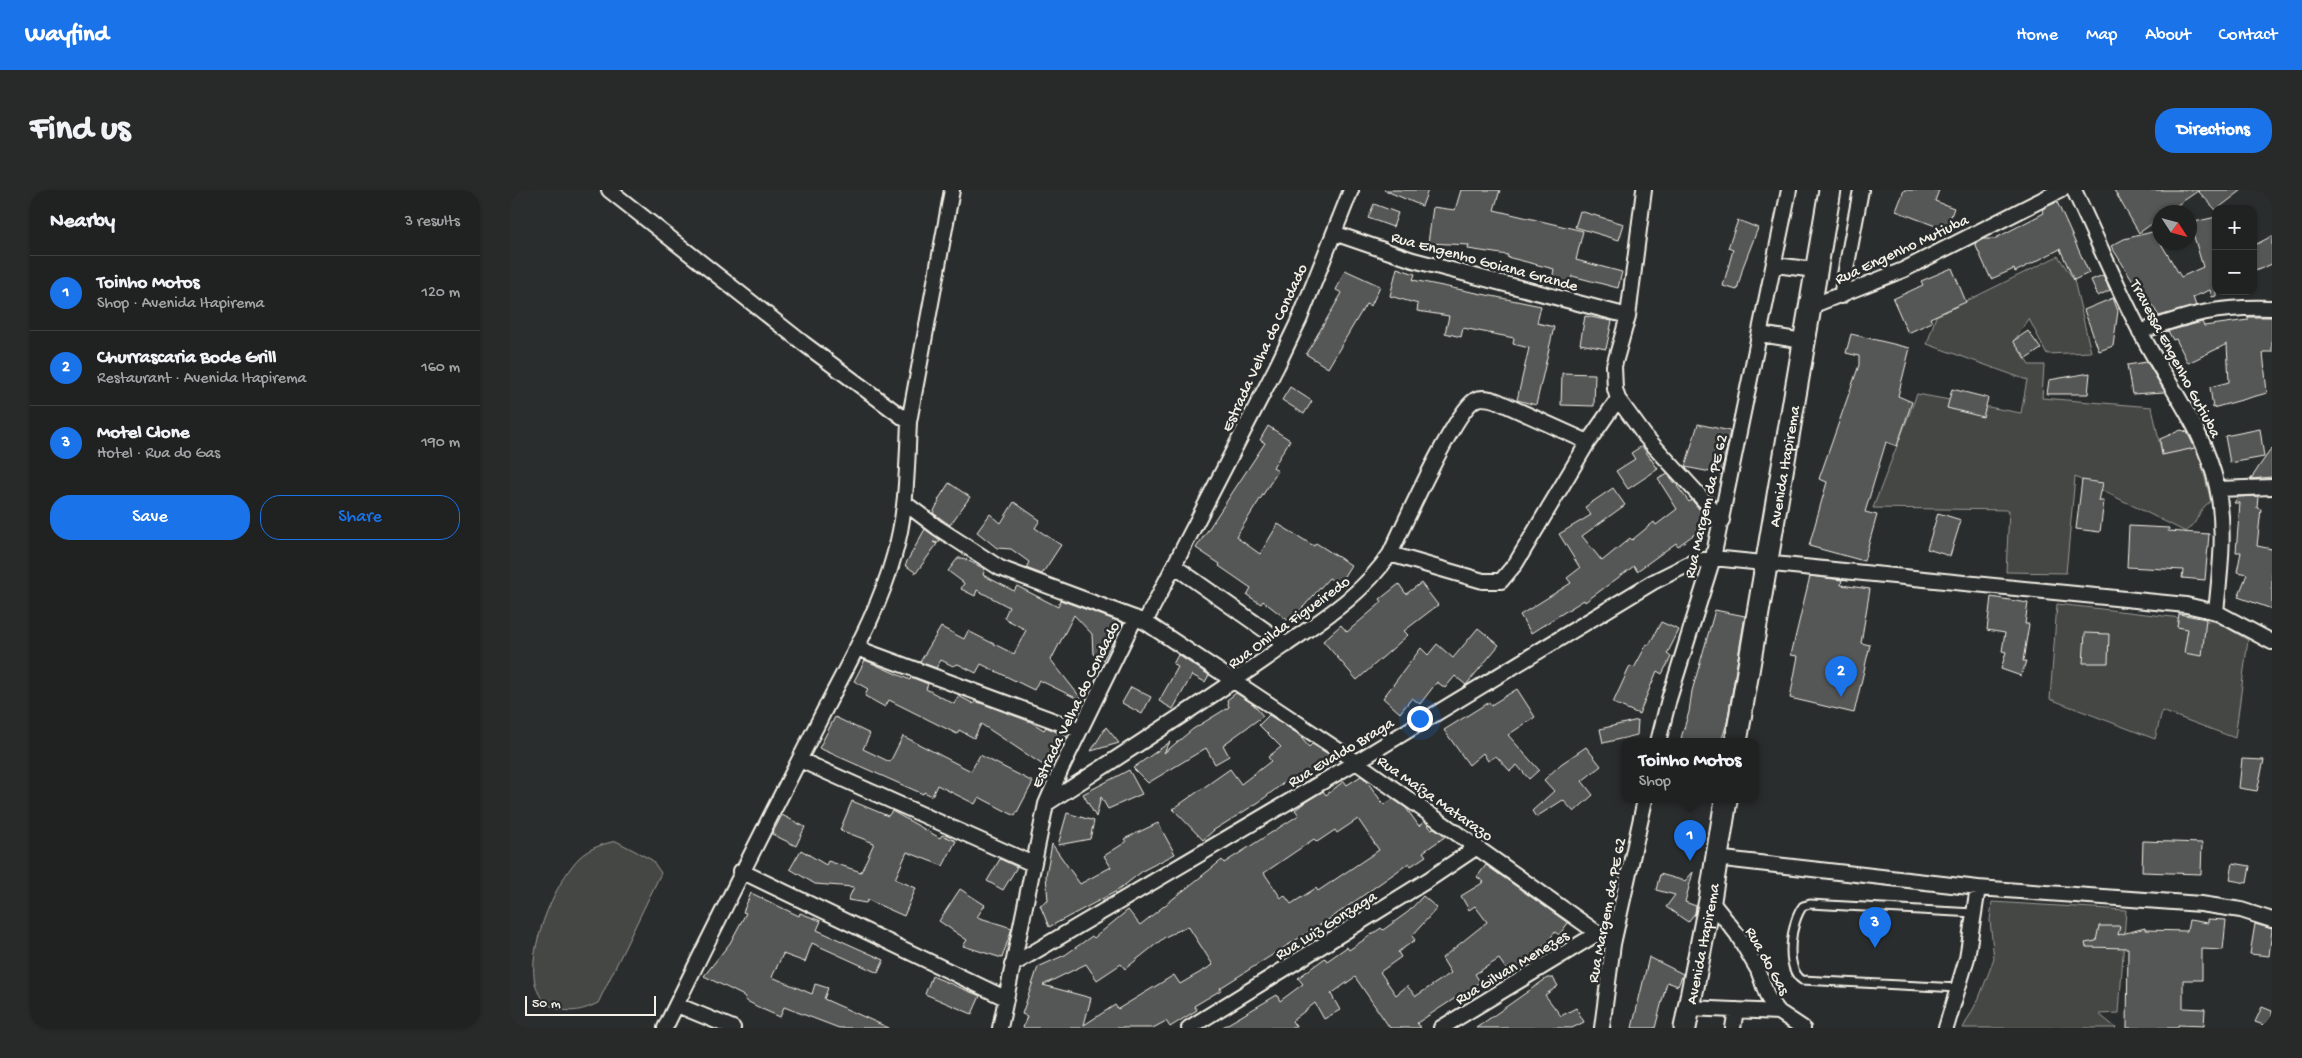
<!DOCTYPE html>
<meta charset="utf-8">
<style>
:root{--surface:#202222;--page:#282a2a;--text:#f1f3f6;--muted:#a2a4a5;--line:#3d3f40;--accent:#1a73e8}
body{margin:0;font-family:"Gochi Hand",sans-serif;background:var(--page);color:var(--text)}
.controls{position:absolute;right:15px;top:15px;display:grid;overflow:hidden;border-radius:10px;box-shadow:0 1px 4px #0004}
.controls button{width:45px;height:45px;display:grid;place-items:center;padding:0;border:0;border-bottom:1px solid var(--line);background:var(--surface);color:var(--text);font:25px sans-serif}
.compass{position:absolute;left:1642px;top:15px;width:45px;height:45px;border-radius:50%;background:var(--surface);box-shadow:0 1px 4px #0004;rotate:126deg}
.scale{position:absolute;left:15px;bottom:12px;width:131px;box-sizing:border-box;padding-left:5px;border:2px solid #f4f1e8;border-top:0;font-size:14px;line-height:18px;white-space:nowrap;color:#f4f1e8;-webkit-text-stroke:4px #2a2d2e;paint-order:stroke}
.you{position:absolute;left:909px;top:528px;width:18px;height:18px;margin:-12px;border:4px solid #fff;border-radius:50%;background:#1a73e8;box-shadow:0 0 0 8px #1a73e833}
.badge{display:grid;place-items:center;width:32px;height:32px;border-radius:50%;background:var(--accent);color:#fff;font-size:16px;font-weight:700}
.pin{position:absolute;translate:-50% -41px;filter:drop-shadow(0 1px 2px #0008)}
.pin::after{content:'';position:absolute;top:26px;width:18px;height:15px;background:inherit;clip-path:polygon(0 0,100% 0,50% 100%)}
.popup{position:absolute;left:1111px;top:548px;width:138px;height:65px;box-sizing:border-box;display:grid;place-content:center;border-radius:10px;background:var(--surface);filter:drop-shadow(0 1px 4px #0005);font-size:16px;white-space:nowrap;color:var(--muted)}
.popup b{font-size:19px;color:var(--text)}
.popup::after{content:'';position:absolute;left:50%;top:100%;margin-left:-10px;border:10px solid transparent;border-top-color:var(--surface)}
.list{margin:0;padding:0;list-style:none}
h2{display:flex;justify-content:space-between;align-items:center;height:65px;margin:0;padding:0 20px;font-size:21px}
h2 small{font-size:16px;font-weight:400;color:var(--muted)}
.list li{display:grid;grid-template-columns:32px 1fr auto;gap:15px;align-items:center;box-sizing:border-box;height:75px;padding:0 20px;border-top:1px solid var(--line)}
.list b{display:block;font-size:19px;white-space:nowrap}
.list p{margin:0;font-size:16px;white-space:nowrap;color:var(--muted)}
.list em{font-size:16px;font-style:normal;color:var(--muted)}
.actions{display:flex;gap:10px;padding:15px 20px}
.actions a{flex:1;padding:11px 0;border:1px solid var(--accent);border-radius:20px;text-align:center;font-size:18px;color:var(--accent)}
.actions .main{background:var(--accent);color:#fff}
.map{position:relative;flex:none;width:1762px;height:838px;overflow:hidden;border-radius:20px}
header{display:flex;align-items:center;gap:30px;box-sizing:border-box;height:70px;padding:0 25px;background:var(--accent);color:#fff}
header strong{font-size:24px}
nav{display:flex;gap:28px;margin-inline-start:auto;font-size:18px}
.intro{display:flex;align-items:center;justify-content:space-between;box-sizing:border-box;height:120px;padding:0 30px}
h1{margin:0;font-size:35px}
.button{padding:12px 22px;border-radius:20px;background:var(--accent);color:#fff;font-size:18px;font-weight:700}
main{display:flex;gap:30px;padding:0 30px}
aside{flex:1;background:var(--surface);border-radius:20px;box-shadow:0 1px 4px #0004}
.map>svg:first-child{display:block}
</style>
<header>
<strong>Wayfind</strong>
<nav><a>Home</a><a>Map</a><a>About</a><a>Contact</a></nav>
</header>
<div class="intro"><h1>Find us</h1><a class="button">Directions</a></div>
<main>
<aside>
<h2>Nearby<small>3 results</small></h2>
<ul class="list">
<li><span class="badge">1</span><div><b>Toinho Motos</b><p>Shop · Avenida Itapirema</p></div><em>120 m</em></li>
<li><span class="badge">2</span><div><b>Churrascaria Bode Grill</b><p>Restaurant · Avenida Itapirema</p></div><em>160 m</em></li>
<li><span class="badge">3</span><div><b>Motel Clone</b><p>Hotel · Rua do Gas</p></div><em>190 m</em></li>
</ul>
<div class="actions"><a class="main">Save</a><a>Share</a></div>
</aside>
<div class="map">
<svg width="1762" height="838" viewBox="0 0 1762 838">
<rect width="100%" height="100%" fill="#2a2d2e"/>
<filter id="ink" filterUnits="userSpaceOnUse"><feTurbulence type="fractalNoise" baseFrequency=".02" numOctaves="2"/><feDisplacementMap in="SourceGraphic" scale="10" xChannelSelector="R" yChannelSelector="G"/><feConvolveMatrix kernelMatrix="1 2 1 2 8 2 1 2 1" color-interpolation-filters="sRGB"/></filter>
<g filter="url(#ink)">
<!-- green -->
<path fill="#444645" stroke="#9c9c96" d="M1548,66L1564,90L1581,162L1537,164L1519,129L1504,151L1519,175H1534L1532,208L1642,217L1652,265L1687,257L1701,311C1685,322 1691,330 1676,342L1565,287L1556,383L1496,382L1499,320L1363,318L1407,204L1511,223L1517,190L1417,154L1426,126Z
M1547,414L1707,432L1738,450L1725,548L1652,521L1645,549L1540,509Z
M106,651L142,670L151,683L88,813C71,821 59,824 41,816C0,794 41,696 69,668C79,658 93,654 106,651Z
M1482,712L1616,720L1609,823L1589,824L1606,838H1453L1469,808L1484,769L1480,730Z"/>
<!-- building -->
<path fill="#555756" stroke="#f4f1e8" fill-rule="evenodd" d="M874,0H918L912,16Z
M951,0H990L984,20L1073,41L1066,70L1112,82L1108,98L1062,86L1060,94L1042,90L1044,79L997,67L998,65L958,59L959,55L918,53L923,17L945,20Z
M1394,0H1429L1425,11L1444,18L1436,40L1386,21Z
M1604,0H1732L1706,20L1688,1L1657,22H1650V28L1629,43Z
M1547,12L1579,83L1564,90L1550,59L1505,82L1504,79L1481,89L1465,54L1473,49H1484L1534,23L1532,19Z
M864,14L888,23L883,37L858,28Z
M1070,21L1114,34L1109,50L1065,37Z
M1706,27V106L1702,107L1700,100L1683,107L1686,116L1649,126L1628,93L1625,94L1601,56L1614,49L1650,40V52L1671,87L1693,77L1680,33Z
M1228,30L1248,38L1233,77L1227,100L1213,96L1223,60L1218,58Z
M1762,46V74L1743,82V56Z
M887,78L905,84L903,90L1031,116L1027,133L1044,137L1026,215L1007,210L1019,158L1003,154L1004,148L953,138L951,147L935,143L939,126L907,121L908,114L880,106Z
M1442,78L1456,112L1420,128L1422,132L1398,143L1383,109L1413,95L1411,91Z
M835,80L870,96L861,116L856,114L818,178L796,164L832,103L826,100Z
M1593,85L1600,100L1588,106L1581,90Z
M1603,108L1608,121L1603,156L1589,161L1574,120Z
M1075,126L1102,131L1096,159L1070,154Z
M1738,127H1762V162H1753L1757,203L1703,218L1700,197L1719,192L1717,154L1678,173L1666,149L1663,150L1658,141L1692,132L1694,136L1738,130Z
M1518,141L1531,159L1516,169L1503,151Z
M1341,144L1400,158L1388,206L1402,212L1387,256L1376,252L1355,322L1367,325L1354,371L1299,356L1317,292L1309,289L1349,175V166L1336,163Z
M1637,172L1655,202L1622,204L1617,175Z
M1052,183L1085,184L1084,216L1051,215Z
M1580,183L1578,204H1537L1539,190Z
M780,197L802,211L794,224L772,210Z
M1442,199L1478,208L1473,227L1437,218Z
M1188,234L1220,241L1211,284L1175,277Z
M758,236L780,250L763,278L768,281L726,347L750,364L768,334L804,356L806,353L841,375L829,394L819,388L780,432L753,411L751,414L737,405L741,398L709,376L710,374L686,358L755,253L750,250Z
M1750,239L1754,267L1720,273L1715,246Z
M1671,240L1677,242L1685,258L1652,265L1650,249Z
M1132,256L1148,279L1118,299L1106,281L1125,269L1121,263Z
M1762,258V287L1741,289L1750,275Z
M1158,284L1179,312L1182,310L1200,333L1168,356L1166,353L1127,381L1124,376L1075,412L1074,410L1021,443L1010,425L1061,393L1057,388L1070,378L1049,344L1081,325L1075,317L1103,298L1115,315L1072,346L1092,371L1120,348L1122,350L1144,332L1146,335L1167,319L1148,289Z
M1572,290L1593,293L1589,311H1594L1590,342L1566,339Z
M439,293L460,307L440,335L423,323L429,311L428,310Z
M1748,306L1747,318L1751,319L1747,356L1762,359V419L1728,407L1737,384L1727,382L1731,362H1726L1730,313H1724L1728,307Z
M504,312L530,330L525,338L551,355L532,384L516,378L519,372L501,359L487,358L467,342L480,324L491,333Z
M1428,323L1451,330L1440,366L1417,359Z
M1619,336L1659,338L1658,341L1699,344L1695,390L1672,388L1673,380L1617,377Z
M415,339L430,350L428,353L423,352L427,354L406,383L395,375Z
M448,368H453L475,379L473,385L504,401L507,396L548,417L550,410L613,433L593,470L583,464L582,444L564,425L541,470L574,512L529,490L524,500L471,474L466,483L448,474L443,476L431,470L426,478L410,472L431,437L454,449L458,441L504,464L516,440L494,428L499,417L467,400L465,406L451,399L454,393L438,381Z
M1300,386L1332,390L1331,395L1360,399L1351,453L1360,455L1344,523L1280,508L1288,466L1281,465Z
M911,393L928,415L894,441L898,445L847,490L813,451L831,435L837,442L872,412L870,409L889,394L896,404Z
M1481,407L1518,413L1515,434H1519L1513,471H1516L1511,486L1491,479L1496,462L1492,461L1495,443L1477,440Z
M1205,420L1235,426L1217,533L1211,552H1174V549L1171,548L1179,522L1182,501Z
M1669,424L1696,429L1692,466L1674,463L1678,439L1667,437Z
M1151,432L1169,440L1157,464L1161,467L1152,484L1147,481L1129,524L1103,513L1120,476L1124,478L1137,454L1139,455Z
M968,438L989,455L956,495L945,486L935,498L927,492L910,514L902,508L890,523L873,508L911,458L918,465L927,454L943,468Z
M1575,443L1599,444L1598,473H1573Z
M668,465L699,485L695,492L682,485L663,519L649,511L668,477L663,474Z
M355,470L400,490L401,487L418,494L416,499L444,514L449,506L464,514L465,511L521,532L534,540L536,537L557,547L539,579L471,534L464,548L449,540L447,544L379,510L375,517L355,506L358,499L344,491Z
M621,497L641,507L632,524L612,513Z
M1007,499L1025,527L998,545L1029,580L1019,589L1007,575L1000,581L986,566L978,571L973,563L959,575L934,540L979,512L981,515Z
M726,503L743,514L753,526L713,555L719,566L705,574L696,558L638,593L623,578L660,552L654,563L683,539L719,517L717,510Z
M759,525L787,543L799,557L802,554L820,565L799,584L802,588L783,599L776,591L749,612L704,640L693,650L663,619L720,579L731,594L761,571L758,567L771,557L749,535Z
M325,527L360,544L353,559L380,572L393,546L461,581L470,565L523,592L505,626L469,607L465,614L427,595L422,606L414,602L413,604L309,558Z
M1128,530L1127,545L1093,553L1090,539Z
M596,537L609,553L581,561Z
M1076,557L1091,576L1072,591L1083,605L1064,622L1053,610L1026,627L1022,621L1044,601L1034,590L1051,574Z
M1732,569L1754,570L1747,601L1729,598Z
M619,580L632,604L598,619L591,607L586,627L573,604Z
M851,586L856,590L874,615L883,609L896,618L909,636L915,631L921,639L924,638L936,646L913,662L916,666L901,676L899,673L824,726L710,798L711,800L684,816L687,820L660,837L656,831L643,838H513L517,826L512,824L528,777L555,765L582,746L584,748L618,720L630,735L712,670L714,673L789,625L785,620L794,613L813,601L816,605L834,591L837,595ZM848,629L869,660L808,701L806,698L781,714L775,706L771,708L754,683L804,649L807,652L825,640L827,643ZM678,736L703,775L670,794L664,785L608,819L605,815L574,835L581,808L533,795L576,774L587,790L611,774L615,779L655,747Z
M342,611L378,626L382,621L430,648L432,645L446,651L433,676L397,662L385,689L406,698L394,726L358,710L356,713L338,710L344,697L305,694L280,679L291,660L316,675L318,671L351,682L364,653L330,640Z
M557,623L584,631L580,649L548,655Z
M272,625L295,637L286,656L262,644Z
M648,633L665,664L634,680L607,701L539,737L530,715L538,711L536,685L542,654L570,694L601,677L594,666L616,652L614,649Z
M1633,651L1692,653L1691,684L1632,682Z
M490,669L507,677L493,700L477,691Z
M1723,673L1740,676L1737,693L1720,690Z
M976,675L1058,733L1049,745L1045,742L1035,755L1010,774L1014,778L1001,786L989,769L965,784L970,792L907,833L911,838H880L845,787L821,804L830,820L814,829L805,813L782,831L787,838H711L767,805L770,811L793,794L788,788L815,768L817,771L837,757L839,760L871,738L873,740L898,722L913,706L927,718L902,746L905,750L888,762L891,767L870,782L886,805L897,796L906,806L941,783L932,768L977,732L965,716L959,720L951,706L974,692L967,687Z
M1183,682L1175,712L1186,716L1185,723L1178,732L1156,717L1165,705L1146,700L1150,684L1175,691Z
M450,699L475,715L467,727L502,738L492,768L453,756L457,750L429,731Z
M241,703L289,726L290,723L311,731L307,740L374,770L368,783L302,753L295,772L273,764L262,787L302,804L305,794L318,798L314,809L379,838H329L274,817L270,827L252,819L235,810L236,807L194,786L220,753L236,723L233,722Z
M1698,729L1716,730L1713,760L1692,759V790H1673V818L1695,819L1694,836L1668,835V838H1617L1618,758L1576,757L1575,753L1586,751L1589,736H1610L1608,745L1635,738V740L1677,741L1679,730L1698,733Z
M1745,734L1762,739L1759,766L1740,764Z
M1139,767L1173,784L1168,796L1157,792L1145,838H1122Z
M422,786L470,806L462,824L415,804Z
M1037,788H1043L1048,796L1035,805L1051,826L1066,818L1074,832L1062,838H966Z
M1752,817L1762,821V838L1745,832Z"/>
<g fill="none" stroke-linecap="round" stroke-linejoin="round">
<defs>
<path id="lane" d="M1449,798L1292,790C1274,777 1281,731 1293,716L1300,714L1464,723"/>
<path id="street" d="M99,0L293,153L399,232C397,277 397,322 384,366C368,424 336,477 309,531C257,633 205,735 155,838
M1134,0L1118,126L1104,176L1105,199L1108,209L1135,246L1212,330
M1564,0C1586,47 1606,95 1630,141C1656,193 1695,239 1707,297C1716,338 1710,382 1706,422
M824,43L903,70L1118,126
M1265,75L1306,80
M1331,106L1351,0
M1299,117L1393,80L1551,0
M1630,142C1679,124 1709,116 1762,118
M1250,144L1293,151
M399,232L442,0
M1708,299L1762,297
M396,314L428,338L490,378L635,432L846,572L1103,754
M880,364C893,337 944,222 965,210C972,206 981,209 987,211L1078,252
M664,376L776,455
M635,432L767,176L790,128L841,0
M347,458L569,540
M1148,552L1159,509L1203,368L1279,0
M290,570L523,674
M536,614C616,562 696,511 774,456C814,428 852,405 880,364L973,391H991L1006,373L1078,252L1108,209
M1205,668L1468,698L1691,714L1731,720L1762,730
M231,681L495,808
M1200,710L1227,744L1248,780L1258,808L1269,822L1293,838
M502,775L846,572L1143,392L1183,372L1203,368L1676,415L1706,422L1762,452
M167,815L223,838
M1178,818L1269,822
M490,838L536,614L551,579L625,428
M679,838L918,690L967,657
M931,838L1088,743
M1092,838L1103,754L1135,610
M1223,838L1226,820
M1436,838L1457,768L1468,698"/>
<g id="primary">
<path id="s1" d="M1226,552L1320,0"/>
<path id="s2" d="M1175,838L1200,710L1216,610"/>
</g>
</defs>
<!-- lane casing -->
<use href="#lane" stroke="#f4f1e8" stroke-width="11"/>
<!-- street casing -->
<use href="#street" stroke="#f4f1e8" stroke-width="18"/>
<!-- primary casing -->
<use href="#primary" stroke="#f4f1e8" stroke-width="25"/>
<!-- lane -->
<use href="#lane" stroke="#2a2d2e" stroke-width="7"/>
<!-- street -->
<use href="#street" stroke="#2a2d2e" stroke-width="14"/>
<!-- primary -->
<use href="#primary" stroke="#2a2d2e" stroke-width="21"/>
</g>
</g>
<g text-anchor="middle" stroke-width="5" stroke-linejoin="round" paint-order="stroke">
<!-- street labels -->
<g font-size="16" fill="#f4f1e8" stroke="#2a2d2e">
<text transform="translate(1391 58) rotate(-25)" y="6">Rua Engenho Mutiuba</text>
<text transform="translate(975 70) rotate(15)" y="6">Rua Engenho Goiana Grande</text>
<text transform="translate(753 157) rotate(-65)" y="6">Estrada Velha do Condado</text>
<text transform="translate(1667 168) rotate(62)" y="6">Travessa Engenho Gutiuba</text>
<text dy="6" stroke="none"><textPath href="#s1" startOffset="280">Avenida Itapirema</textPath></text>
<text transform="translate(1194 316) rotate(-77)" y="6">Rua Margem da PE 62</text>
<text transform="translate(778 431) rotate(-36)" y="6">Rua Onilda Figueiredo</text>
<text transform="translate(564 514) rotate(-64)" y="6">Estrada Velha do Condado</text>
<text transform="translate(830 561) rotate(-31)" y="6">Rua Evaldo Braga</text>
<text transform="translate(926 607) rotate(35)" y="6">Rua Maíza Matarazo</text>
<text transform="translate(1095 720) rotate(-79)" y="6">Rua Margem da PE 62</text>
<text transform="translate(815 734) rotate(-32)" y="6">Rua Luiz Gonzaga</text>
<text dy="6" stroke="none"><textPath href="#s2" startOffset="86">Avenida Itapirema</textPath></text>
<text transform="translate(1259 770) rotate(61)" y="6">Rua do Gas</text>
<text transform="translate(1001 776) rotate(-31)" y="6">Rua Gilvan Menezes</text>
</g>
</g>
</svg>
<div class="controls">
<button>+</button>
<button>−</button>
</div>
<svg class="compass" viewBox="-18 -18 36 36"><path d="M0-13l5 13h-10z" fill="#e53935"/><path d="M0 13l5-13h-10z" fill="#a2a4a5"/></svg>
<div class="scale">50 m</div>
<div class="you"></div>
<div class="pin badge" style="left:1180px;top:671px">1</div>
<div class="popup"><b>Toinho Motos</b>Shop</div>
<div class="pin badge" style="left:1331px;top:507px">2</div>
<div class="pin badge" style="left:1365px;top:758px">3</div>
</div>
</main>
